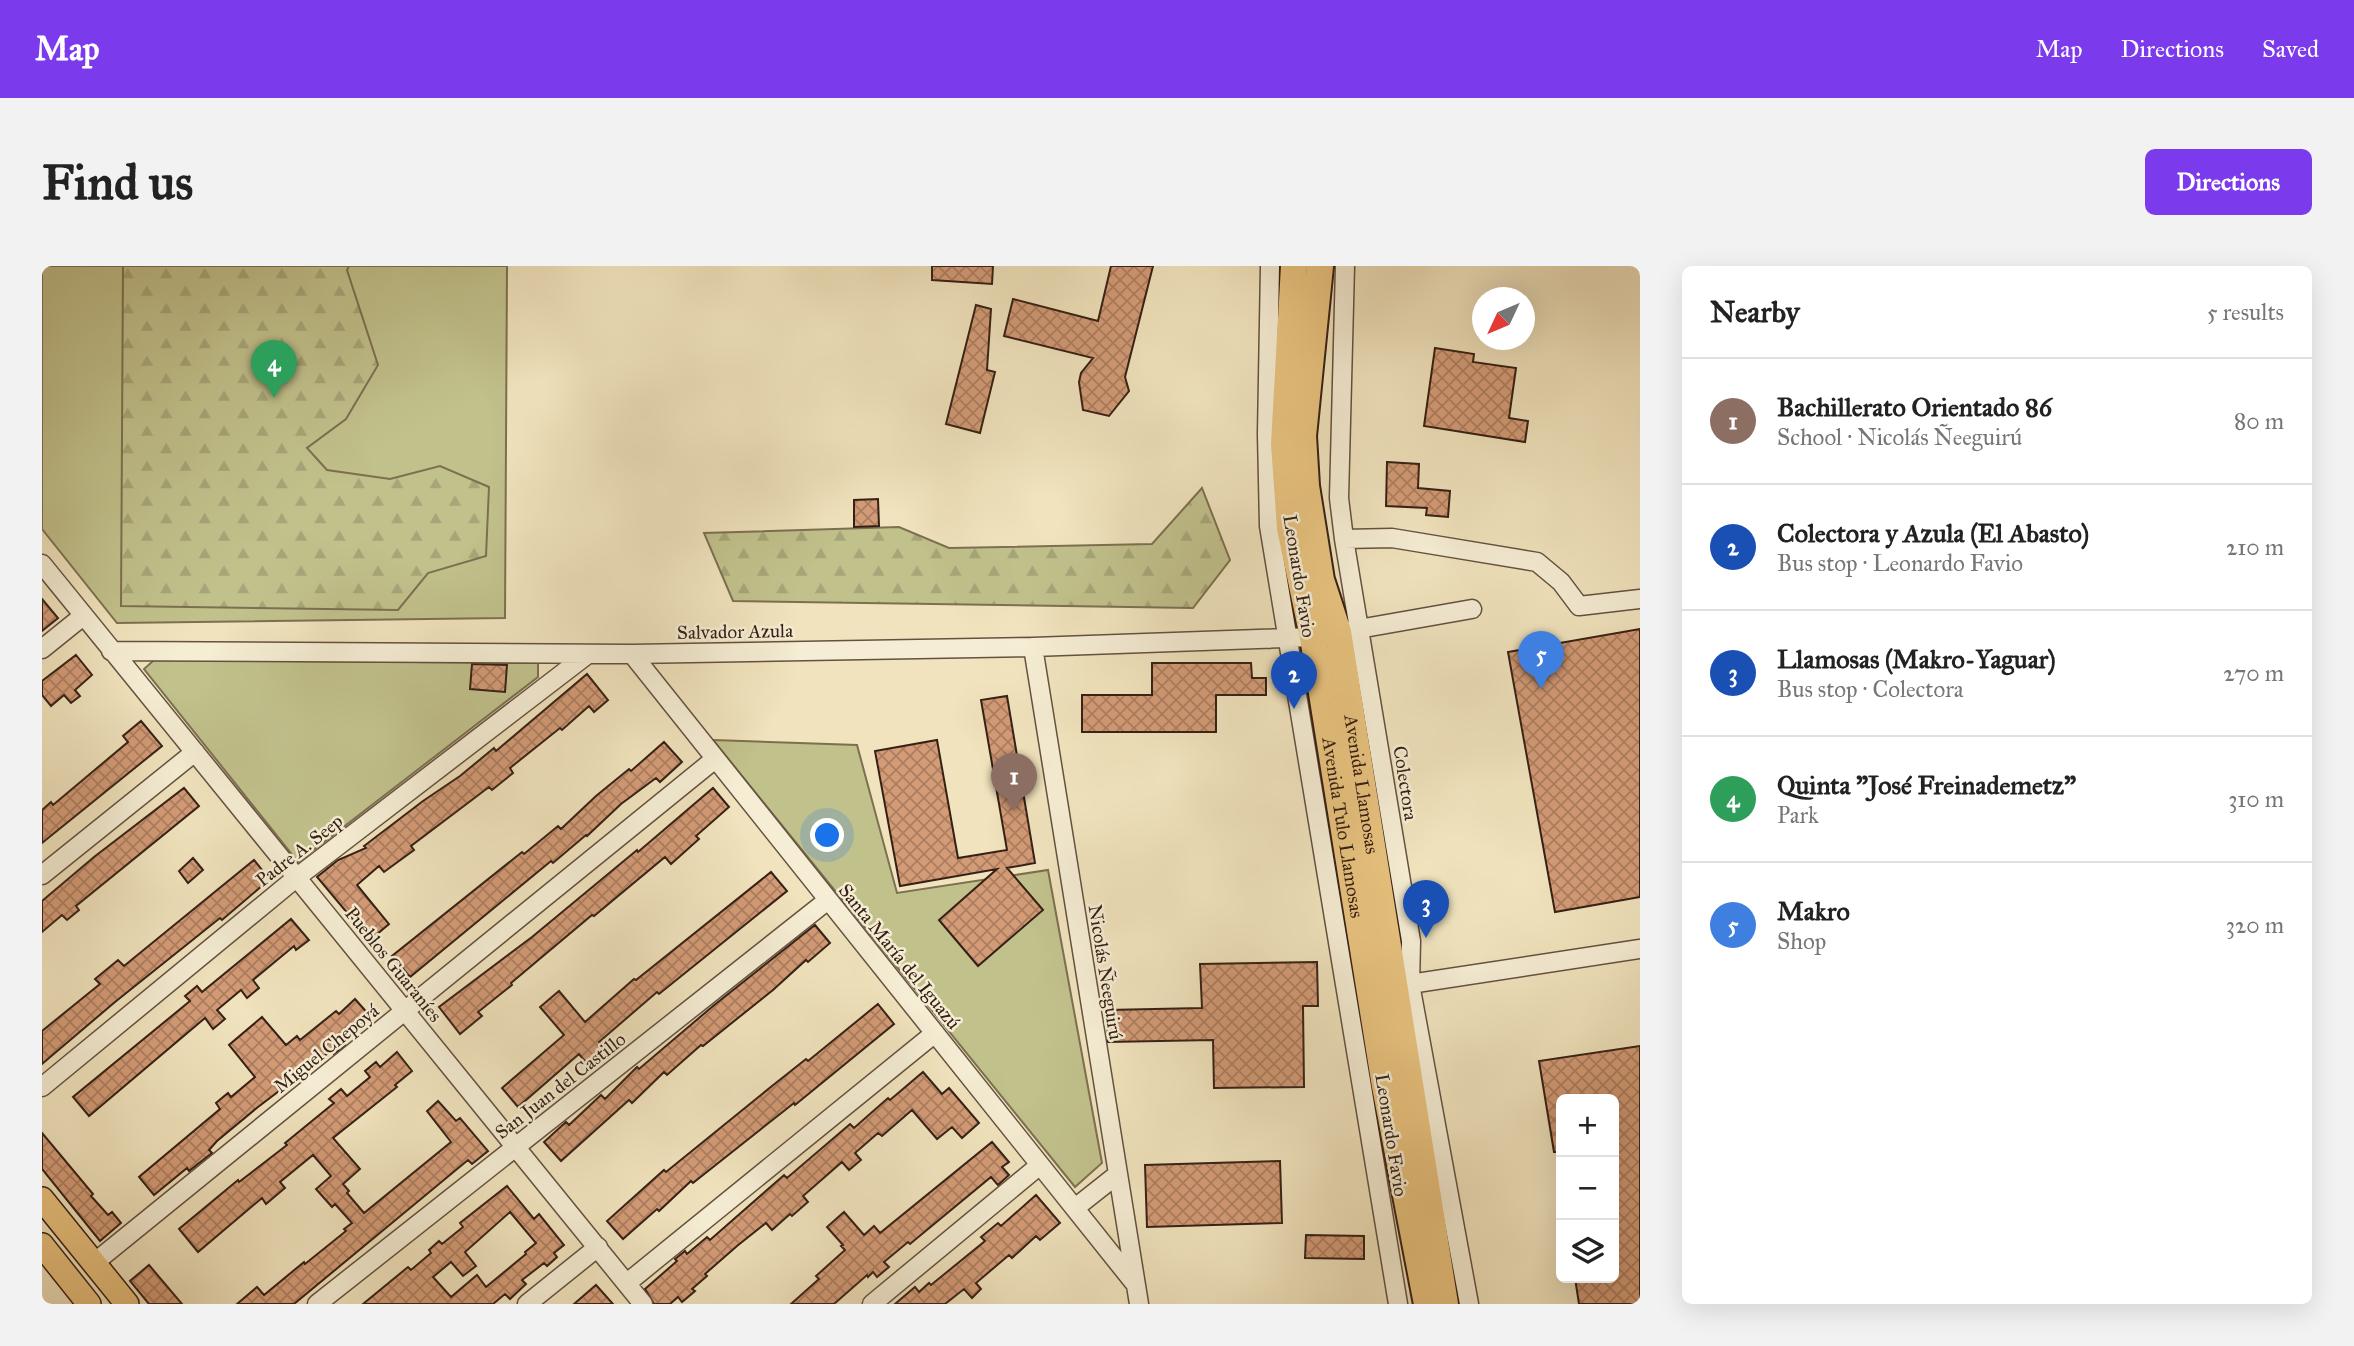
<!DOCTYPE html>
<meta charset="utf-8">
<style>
:root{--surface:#fff;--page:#f2f2f2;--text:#222;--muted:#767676;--line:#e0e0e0;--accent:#7c3aed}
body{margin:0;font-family:"IM FELL Great Primer",serif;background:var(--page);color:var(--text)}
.controls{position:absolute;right:21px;bottom:21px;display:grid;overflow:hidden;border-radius:10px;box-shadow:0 7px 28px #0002}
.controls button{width:63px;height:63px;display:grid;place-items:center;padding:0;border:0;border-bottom:2px solid var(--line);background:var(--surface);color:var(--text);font:35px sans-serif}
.compass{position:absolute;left:1430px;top:21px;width:63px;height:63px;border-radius:50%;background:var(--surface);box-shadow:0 7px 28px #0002;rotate:226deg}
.you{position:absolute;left:786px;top:570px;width:24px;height:24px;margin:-18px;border:5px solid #fff;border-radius:50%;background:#1a73e8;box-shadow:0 0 0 10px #1a73e833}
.badge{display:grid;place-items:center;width:46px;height:46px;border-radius:50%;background:var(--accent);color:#fff;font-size:23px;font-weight:700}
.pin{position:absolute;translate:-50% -58px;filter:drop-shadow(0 2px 4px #0008)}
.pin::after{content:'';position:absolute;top:37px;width:24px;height:21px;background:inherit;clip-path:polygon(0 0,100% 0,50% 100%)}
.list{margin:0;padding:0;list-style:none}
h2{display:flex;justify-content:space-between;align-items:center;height:91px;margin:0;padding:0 28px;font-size:30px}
h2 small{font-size:23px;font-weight:400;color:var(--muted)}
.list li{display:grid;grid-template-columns:46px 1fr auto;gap:21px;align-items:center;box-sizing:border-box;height:126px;padding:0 28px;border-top:2px solid var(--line)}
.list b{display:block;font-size:26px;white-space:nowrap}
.list p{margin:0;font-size:23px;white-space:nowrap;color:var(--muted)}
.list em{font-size:23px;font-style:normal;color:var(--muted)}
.icon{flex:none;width:38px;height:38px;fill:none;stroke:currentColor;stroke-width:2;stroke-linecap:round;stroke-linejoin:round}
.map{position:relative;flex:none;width:1598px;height:1038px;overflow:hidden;border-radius:10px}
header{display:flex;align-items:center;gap:42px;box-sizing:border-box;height:98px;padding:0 35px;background:var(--accent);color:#fff}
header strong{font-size:33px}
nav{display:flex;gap:38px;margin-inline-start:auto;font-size:24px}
.intro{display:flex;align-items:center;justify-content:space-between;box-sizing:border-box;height:168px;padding:0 42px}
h1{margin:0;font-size:49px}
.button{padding:18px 32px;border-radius:10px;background:var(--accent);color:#fff;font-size:24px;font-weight:700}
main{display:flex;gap:42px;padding:0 42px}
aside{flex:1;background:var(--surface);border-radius:10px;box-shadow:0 7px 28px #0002}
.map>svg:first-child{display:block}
</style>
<header>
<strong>Map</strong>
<nav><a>Map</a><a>Directions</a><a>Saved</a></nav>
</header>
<div class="intro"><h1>Find us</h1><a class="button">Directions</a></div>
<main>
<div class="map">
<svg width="1598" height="1038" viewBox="0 0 1598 1038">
<defs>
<pattern id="forest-firs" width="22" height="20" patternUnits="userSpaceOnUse" patternTransform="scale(1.75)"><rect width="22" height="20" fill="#c1c18c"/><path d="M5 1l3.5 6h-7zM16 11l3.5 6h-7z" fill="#a6a678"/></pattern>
<pattern id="building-cross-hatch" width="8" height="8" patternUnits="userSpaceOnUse" patternTransform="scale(1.75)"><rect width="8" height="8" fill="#d39b76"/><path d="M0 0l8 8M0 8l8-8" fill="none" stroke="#ac7e60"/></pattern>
</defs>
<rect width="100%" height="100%" fill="#f0e3bd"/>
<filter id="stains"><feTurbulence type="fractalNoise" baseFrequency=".00286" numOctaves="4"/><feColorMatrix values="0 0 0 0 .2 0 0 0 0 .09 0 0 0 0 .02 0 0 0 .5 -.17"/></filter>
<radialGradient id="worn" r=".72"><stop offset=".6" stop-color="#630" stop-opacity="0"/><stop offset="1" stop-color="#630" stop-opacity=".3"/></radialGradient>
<!-- green -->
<path fill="#c1c18c" stroke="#7c7051" stroke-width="2" d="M0,0H465L463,352L75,357L0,263Z
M112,394L496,397V411L256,596L102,403Z
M671,474L815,479L855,627L1006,604L1060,897L1033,921Z"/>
<!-- forest -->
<path fill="url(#forest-firs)" stroke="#7c7051" stroke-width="2" d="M81,0H307L305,4L336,99L304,153L265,182L285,204L348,213L398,200L447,221L444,290L386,307L356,344L79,340Z
M1160,222L1188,294L1151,342L691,335L662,267L857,261L907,282L1110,278Z"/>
<!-- building -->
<path fill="url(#building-cross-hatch)" stroke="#362016" stroke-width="2" fill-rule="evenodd" d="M890,0H951L950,18L890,14Z
M1069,0H1111L1083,111L1087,125L1067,150L1041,144L1037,116L1039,107L1051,92L962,70L971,33L1056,55Z
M934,39L949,43L945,104L953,106L938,167L904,158Z
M1393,82L1432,88L1431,96L1474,102L1467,152L1486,155L1483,176L1382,160Z
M1345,196L1377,198L1376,222L1408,225L1406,251L1384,249L1385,242L1344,240Z
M836,233L837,260L812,261V234Z
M0,333L16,352L0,365Z
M1598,363V631L1513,646L1466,386Z
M34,389L50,409L33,424L38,430L29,437L22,429L9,440L0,429V415Z
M1110,397H1209L1210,412H1224V429H1174V466H1040V429H1110Z
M430,398L465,399L463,426L428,423Z
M545,408L566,434L552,446L547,440L520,464L518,462L468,502L471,507L450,524L447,521L369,580L372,584L342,606L337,600L315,619L347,658L328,674L275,611L296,594L324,582L322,580L381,535L418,510L452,482L454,485Z
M965,430L993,597L965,602L1001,644L936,700L897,654L955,603L858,620L833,485L895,474L916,592L965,584L939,434Z
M99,455L120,480L0,577V544L9,536L11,539L86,476L81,470Z
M622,476L640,496L618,516L614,512L579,538L545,570L544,569L511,597L509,595L368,711L350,690L480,586L482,588L516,560L519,563L554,530L587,503L589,505Z
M142,522L157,540L34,640L37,644L25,654L20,649L0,666V635L52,591Z
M671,522L687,541L654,570L657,573L629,598L623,591L552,650L550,649L469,717L470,719L436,746L440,750L418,768L397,741L490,671L595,584L596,586Z
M151,592L161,604L146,617L137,605Z
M212,594L225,610L218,616L221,619L180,654L178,652L73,736L0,798V765L58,718L53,713L76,694L82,700Z
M729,606L745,625L617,728L615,726L557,776L564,784L546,799L537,788L476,841L460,822L522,769L498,741L517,725L543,756L592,713L594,714Z
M249,653L267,674L254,684L252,680L211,714L217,722L205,732L199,724L175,744L183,753L171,763L163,752L47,850L31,831L148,735L143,730L155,720L160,726Z
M773,659L788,677L766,696L764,694L731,724L661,780L659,779L625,809L622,806L590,837L587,834L519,895L502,876L524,856L527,859L559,829L563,833L595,801L597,803L671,740Z
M1275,696L1276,740H1261L1262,821L1172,822L1171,774L1066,776L1065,744L1160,742L1158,698Z
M313,733L328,750L299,774L303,779L292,788L289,784L251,819L249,816L216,841L175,875L167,884L170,887L147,905L145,902L112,929L97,911L178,843L174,837L186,827L189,831L213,811L187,779L220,751L244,779L255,770L258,774L294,745L297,748Z
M836,738L852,758L753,839L752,837L651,917L649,915L617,945L615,943L581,973L565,955L622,904L624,906L730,820L764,793L766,795Z
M1598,780V1038H1537L1533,1012H1572V833H1519V886H1512L1497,795Z
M355,786L370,805L353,819L355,821L291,872L318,903L301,918L307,925L305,927L322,947L409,876L385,845L396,835L414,855L418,852L446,885L430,898L426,894L252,1038H195L215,1021L222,1029L262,996L263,998L304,965L302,963L310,957L293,938L290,941L274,923L289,910L271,889L238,916L243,922L224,938L220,932L156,986L137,963L196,914L197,916L245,879L243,877L292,837L287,833L299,823L305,830L328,811L323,805L334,796L338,801Z
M881,806L900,828L907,822L937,857L920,872L910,861L895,873L870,844L840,870L836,867L813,887L819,894L807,904L800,896L761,930L766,936L750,950L748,948L730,964L724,957L695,980L663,1008L665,1010L650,1023L653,1025L640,1036L636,1031L628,1038H612L603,1023L635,995L633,993L643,985L645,988L665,971L668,974L742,909L745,912L808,858L812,862L846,832L848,834Z
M0,867L51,928L49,930L66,949L70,946L79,957L58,975L0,903Z
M950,876L967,896L960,901L967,909L956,919L949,911L868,978L866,976L842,996L847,1001L835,1011L831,1006L826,1011L825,1009L792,1038H749L777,1013L774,1010L803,984L799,980L801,979L785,961L802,946L822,969L832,960L838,967Z
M1238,895L1240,957L1105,961L1103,899Z
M465,920L492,953L497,948L522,979L512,987L515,991L505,1000L502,997L480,1014L484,1018L468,1033L463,1028L451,1038H321L366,1001L369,1004L389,987L387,984L397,975L400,978L421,961L418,957ZM468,946L494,977L483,986L484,988L444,1021L435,1009L409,1031L391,1011L409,996L421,1010L434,1000L423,986Z
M994,929L1018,957L998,974L994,970L970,992L967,989L934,1017L939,1023L930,1032L922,1023L903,1038H853L873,1021L877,1026L887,1017L889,1019L943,975L939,971L956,957L959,960Z
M1264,969L1322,970V993L1263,992Z
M107,999L140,1038H107L88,1015Z
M554,1019L571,1038H532Z"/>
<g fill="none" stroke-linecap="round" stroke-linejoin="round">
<defs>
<path id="minor" d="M1228,0L1225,168L1227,260L1356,1038
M1303,0L1297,232L1302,273L1369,675L1368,718L1427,1038
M1302,273L1350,272L1495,296L1519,316L1537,340L1598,333
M0,298L601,1038
M991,381L1097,1038
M0,383L41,350
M69,385L590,388L991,381L1271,371L1430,343
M590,388L1094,1019
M0,609L153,486
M1368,718L1598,683
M0,821L254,612L546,388
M1033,942L1076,908
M52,997L673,493
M585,1017L893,767
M275,1038L786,634
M485,1038L556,981
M830,1038L998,899"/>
<path id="major" d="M0,933L85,1038
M0,979L47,1038"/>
<g id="highway">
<path id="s1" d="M1252,0L1242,178L1248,262L1271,371L1343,820L1385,1038"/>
<path id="s2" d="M1278,0L1261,170L1264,220L1279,314L1296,366L1403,1038"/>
</g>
</defs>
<!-- minor casing -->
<use href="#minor" stroke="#645140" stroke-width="21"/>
<!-- major casing -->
<use href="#major" stroke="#362016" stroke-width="26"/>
<!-- highway casing -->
<use href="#highway" stroke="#362016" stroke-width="30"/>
<!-- minor -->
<use href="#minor" stroke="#f5edd4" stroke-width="18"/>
<!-- major -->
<use href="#major" stroke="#e8c27e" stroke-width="23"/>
<!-- highway -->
<use href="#highway" stroke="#e8c27e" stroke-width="26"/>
</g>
<g text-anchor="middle" stroke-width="5" stroke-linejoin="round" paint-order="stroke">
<!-- street labels -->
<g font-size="19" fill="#362016" stroke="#f5edd4">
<text transform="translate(1258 310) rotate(81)" y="7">Leonardo Favio</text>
<text transform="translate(693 365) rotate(-1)" y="7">Salvador Azula</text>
<text transform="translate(1364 517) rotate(81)" y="7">Colectora</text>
<text dy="7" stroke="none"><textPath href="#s2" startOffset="525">Avenida Llamosas</textPath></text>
<text dy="7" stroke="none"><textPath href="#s1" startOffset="567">Avenida Tulo Llamosas</textPath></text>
<text transform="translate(257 584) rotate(-38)" y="7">Padre A. Seep</text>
<text transform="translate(858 690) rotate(51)" y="7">Santa María del Iguazú</text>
<text transform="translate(352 698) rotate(51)" y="7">Pueblos Guaraníes</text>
<text transform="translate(1064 706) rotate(81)" y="7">Nicolás Ñeeguirú</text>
<text transform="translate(284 782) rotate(-39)" y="7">Miguel Chepoyá</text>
<text transform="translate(518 819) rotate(-38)" y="7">San Juan del Castillo</text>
<text transform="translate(1350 869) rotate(81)" y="7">Leonardo Favio</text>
</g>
</g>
<rect width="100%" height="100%" filter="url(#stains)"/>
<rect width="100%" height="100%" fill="url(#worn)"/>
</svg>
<div class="controls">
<button>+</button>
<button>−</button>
<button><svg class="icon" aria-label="layers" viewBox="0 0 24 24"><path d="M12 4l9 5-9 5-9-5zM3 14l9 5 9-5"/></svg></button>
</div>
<svg class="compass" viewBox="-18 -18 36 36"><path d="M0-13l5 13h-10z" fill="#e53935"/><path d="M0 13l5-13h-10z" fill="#767676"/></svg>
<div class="you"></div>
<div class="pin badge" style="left:972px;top:545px;background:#8d6e63">1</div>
<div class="pin badge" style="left:1252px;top:443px;background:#1a4fb4">2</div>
<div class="pin badge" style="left:1384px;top:672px;background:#1a4fb4">3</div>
<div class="pin badge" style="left:232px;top:132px;background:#2e9e5b">4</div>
<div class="pin badge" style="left:1499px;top:423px;background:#3f7fe0">5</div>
</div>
<aside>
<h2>Nearby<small>5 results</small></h2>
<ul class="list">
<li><span class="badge" style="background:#8d6e63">1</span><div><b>Bachillerato Orientado 86</b><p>School · Nicolás Ñeeguirú</p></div><em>80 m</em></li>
<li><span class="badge" style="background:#1a4fb4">2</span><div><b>Colectora y Azula (El Abasto)</b><p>Bus stop · Leonardo Favio</p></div><em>210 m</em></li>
<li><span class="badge" style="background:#1a4fb4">3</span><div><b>Llamosas (Makro-Yaguar)</b><p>Bus stop · Colectora</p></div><em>270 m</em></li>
<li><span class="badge" style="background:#2e9e5b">4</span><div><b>Quinta &quot;José Freinademetz&quot;</b><p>Park</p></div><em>310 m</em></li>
<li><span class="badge" style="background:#3f7fe0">5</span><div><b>Makro</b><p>Shop</p></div><em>320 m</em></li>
</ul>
</aside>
</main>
